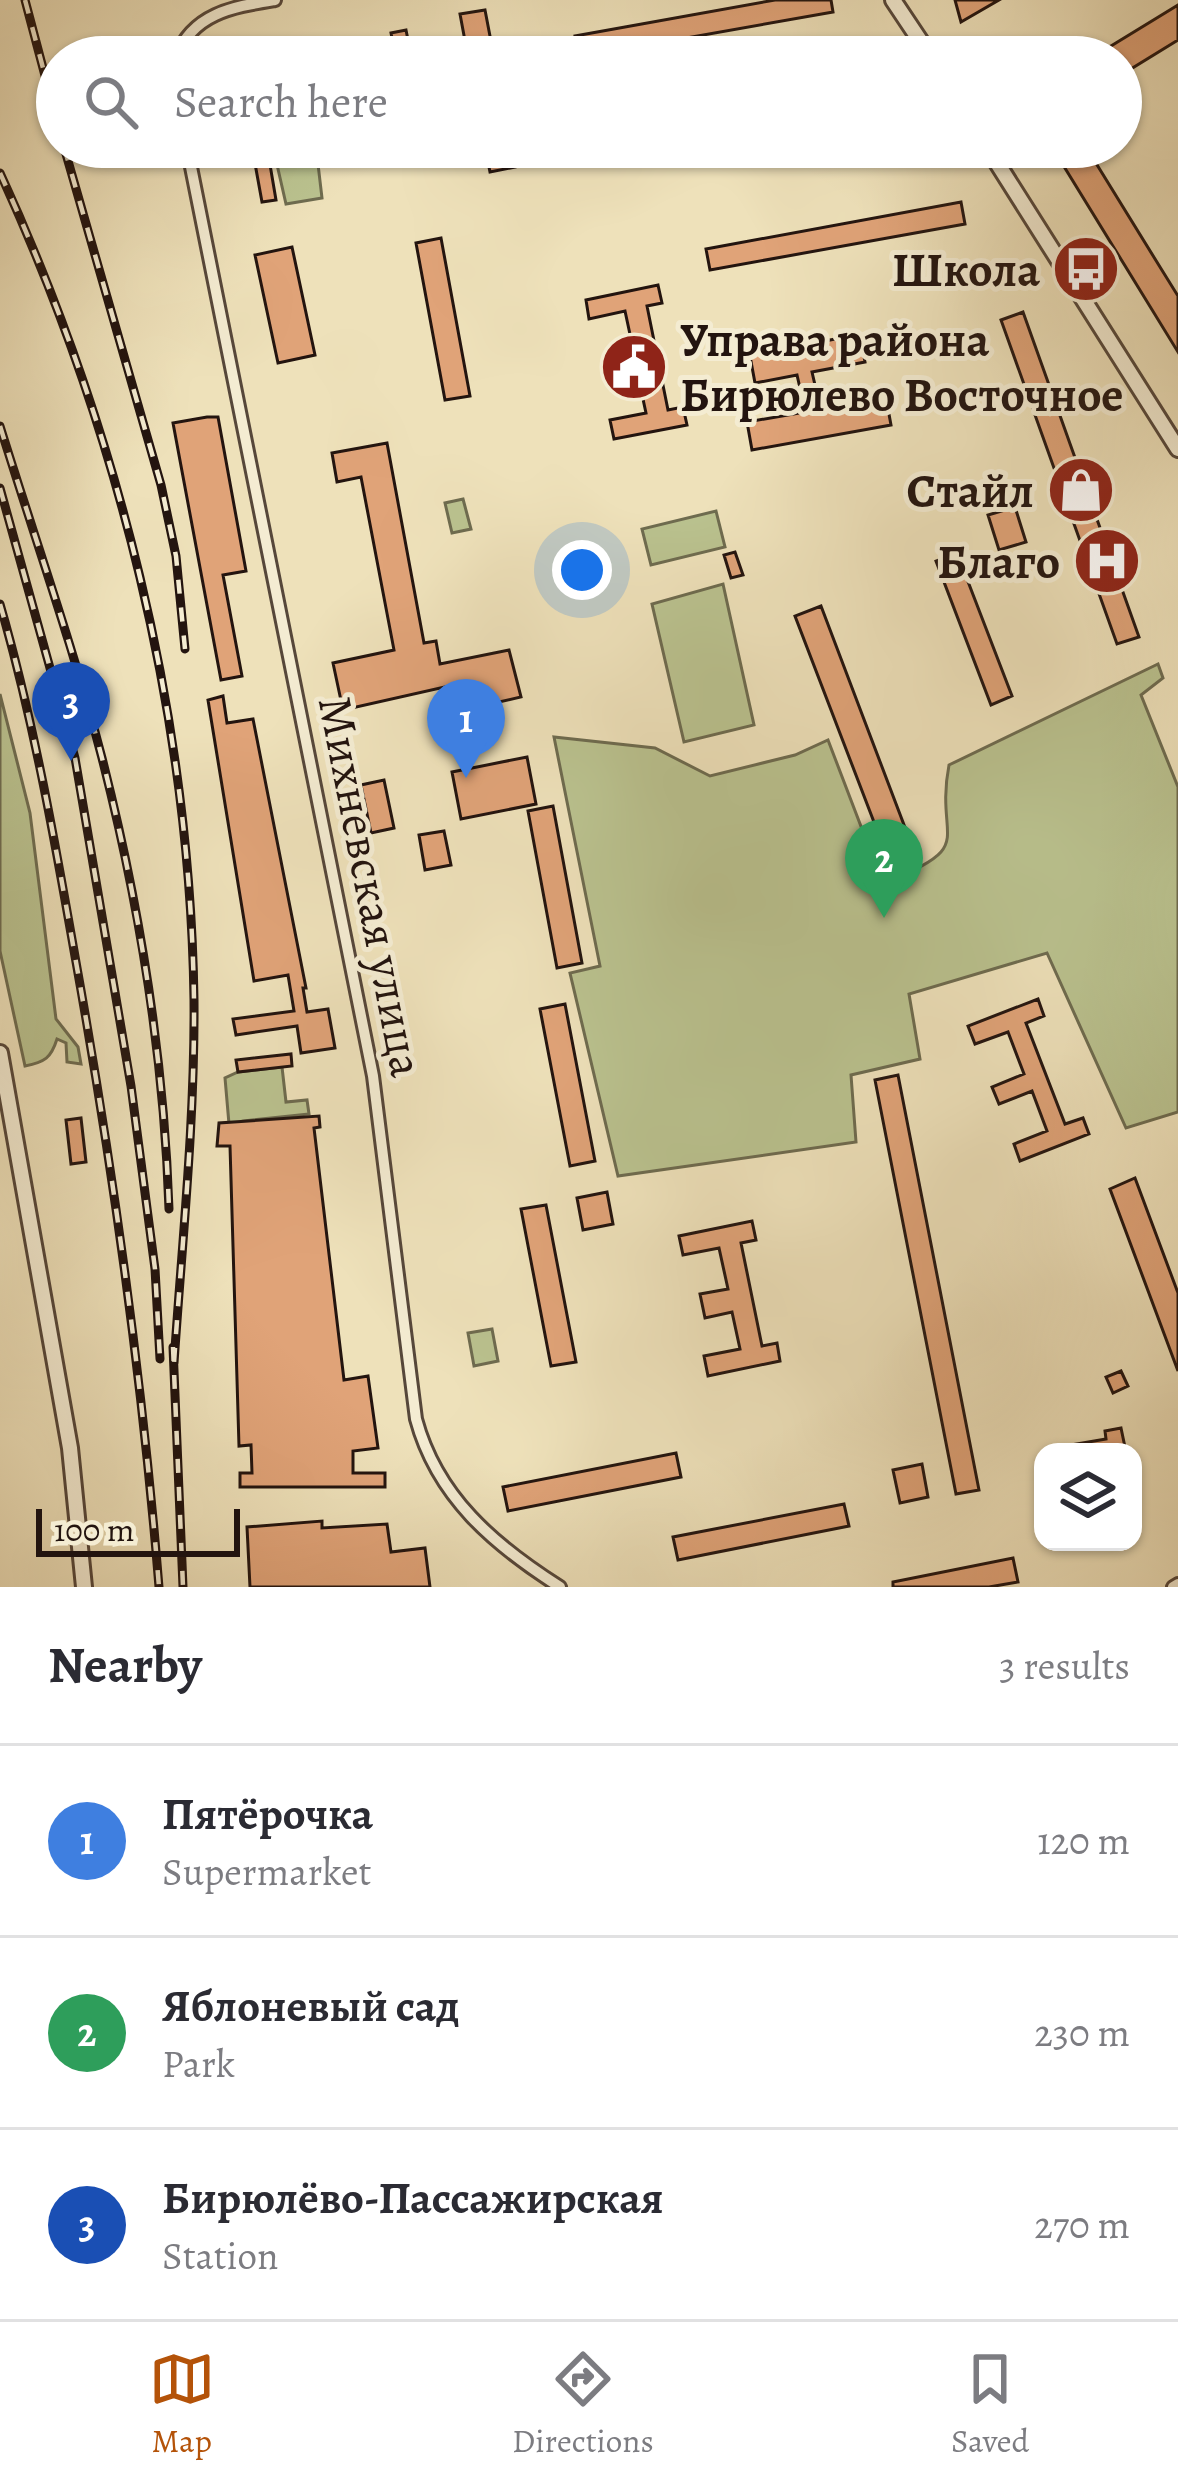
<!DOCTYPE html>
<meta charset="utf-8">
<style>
:root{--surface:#fff;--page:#f7f7f7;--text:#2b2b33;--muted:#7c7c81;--line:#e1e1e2;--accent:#b45309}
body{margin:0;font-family:Alegreya,serif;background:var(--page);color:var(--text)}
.controls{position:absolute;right:36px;bottom:36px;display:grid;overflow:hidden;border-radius:24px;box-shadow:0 3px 9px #0004}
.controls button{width:108px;height:108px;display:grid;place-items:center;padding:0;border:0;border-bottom:3px solid var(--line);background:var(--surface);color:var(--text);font:60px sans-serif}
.scale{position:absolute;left:36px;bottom:30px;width:204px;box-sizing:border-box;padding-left:12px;border:6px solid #23140f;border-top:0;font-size:33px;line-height:42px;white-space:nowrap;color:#23140f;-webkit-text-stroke:9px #f4ecd2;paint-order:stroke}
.you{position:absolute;left:582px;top:570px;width:42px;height:42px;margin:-30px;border:9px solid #fff;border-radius:50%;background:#1a73e8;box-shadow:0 0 0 18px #1a73e833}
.badge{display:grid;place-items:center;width:78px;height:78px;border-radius:50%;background:var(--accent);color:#fff;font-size:39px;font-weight:700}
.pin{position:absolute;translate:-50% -99px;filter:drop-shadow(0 3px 6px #0008)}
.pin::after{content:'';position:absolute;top:63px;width:42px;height:36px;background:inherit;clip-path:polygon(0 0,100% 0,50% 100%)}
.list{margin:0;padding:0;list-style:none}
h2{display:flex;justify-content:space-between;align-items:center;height:156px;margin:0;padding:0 48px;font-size:51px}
h2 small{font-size:39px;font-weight:400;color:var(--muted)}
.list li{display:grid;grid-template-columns:78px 1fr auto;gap:36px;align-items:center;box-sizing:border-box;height:192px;padding:0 48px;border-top:3px solid var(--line)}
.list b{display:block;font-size:45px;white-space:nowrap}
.list p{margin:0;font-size:39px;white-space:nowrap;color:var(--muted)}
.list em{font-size:39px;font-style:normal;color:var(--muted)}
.icon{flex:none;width:66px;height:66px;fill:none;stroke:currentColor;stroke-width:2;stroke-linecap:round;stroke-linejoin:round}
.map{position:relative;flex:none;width:1178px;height:1587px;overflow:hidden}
.search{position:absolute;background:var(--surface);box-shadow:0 3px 9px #0004;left:36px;right:36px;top:36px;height:132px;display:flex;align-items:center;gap:30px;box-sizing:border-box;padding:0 42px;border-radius:66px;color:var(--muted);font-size:45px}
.sheet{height:732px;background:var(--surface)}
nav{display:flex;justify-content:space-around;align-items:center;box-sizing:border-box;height:168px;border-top:3px solid var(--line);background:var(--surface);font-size:33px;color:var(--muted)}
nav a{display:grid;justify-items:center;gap:6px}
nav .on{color:var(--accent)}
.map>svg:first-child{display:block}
</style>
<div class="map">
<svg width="1178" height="1587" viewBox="0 0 1178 1587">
<rect width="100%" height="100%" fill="#eee1ba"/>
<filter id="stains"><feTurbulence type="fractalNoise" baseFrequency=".00167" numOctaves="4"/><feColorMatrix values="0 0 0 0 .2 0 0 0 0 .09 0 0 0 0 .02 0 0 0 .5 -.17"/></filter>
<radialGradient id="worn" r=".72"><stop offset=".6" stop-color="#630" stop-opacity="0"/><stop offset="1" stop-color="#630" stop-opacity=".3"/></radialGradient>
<!-- green -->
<path fill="#bac28f" stroke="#6e6b4f" stroke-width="3" d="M273,147H316L322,198L286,204Z
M463,499L471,529L452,533L445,503Z
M716,511L725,547L651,565L642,529Z
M723,584L754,725L684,742L652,604Z
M1158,664L1163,678L1141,695L1178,787V1112L1126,1128L1047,953L909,994L920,1059L851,1075L856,1142L618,1176L570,973L600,966L554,737L655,748L710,776L795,755L828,740L883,884C981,844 934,843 949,765Z
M0,694L30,813L56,1019L78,1047L81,1064L67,1062L66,1043L57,1039C51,1058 45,1062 25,1066L0,951Z
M282,1067L286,1102L307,1100L309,1114L243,1121L242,1128L229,1124L225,1078L238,1072Z
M492,1329L498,1361L474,1366L468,1333Z"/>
<!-- building -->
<path fill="#e0a378" stroke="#23140f" stroke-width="3" d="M775,0H831L833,12L579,57L575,36Z
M955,0H999L961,22Z
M1178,5V40L1121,75V57H1093Z
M485,10L494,57H468L460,14Z
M406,30L410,50L395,53L391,33Z
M252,147H267L276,200L262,202Z
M485,147H511L515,167L490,172Z
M639,147H717V153L642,166Z
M1052,147H1086L1160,267L1178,296V352Z
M961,202L965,224L710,270L706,249Z
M441,238L470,396L445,400L416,243Z
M292,247L315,355L278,363L255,255Z
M658,285L662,303L647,306L668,410L683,407L687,425L614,439L610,420L646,413L638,376L611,381L607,358L634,353L625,311L589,319L586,300Z
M1023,312L1139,637L1117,644L1001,320Z
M860,334L865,362L812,372L815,385L800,388L797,375L755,383L750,356Z
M886,398L891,425L752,450L747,422Z
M207,417H218L246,571L223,575L242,676L221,680L173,423Z
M387,443L424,643L436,641L440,664L509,650L521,697L455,712L449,686L343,710L333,663L394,650L361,477L337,482L332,453Z
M1015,507L1026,542L999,550L988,515Z
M735,552L743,575L731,578L724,555Z
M957,553L1012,696L991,705L936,561Z
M821,606L912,846L887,856L795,616Z
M223,696L227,723L253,719L306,988H303L307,1012L328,1009L335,1048L301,1053L297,1026L236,1035L233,1019L294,1011L288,975L254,981L208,700Z
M527,757L536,804L461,819L452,772Z
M384,780L394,828L371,833L361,785Z
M553,806L582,963L557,968L528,811Z
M444,831L451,865L425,870L419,835Z
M1038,999L1044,1016L1026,1023L1065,1124L1083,1118L1089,1134L1020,1161L1014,1144L1047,1131L1032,1091L999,1104L992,1087L1024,1074L1008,1032L975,1044L968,1026Z
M565,1004L595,1161L570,1166L540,1009Z
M291,1054L292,1066L238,1072L236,1060Z
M898,1075L979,1490L956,1494L875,1080Z
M319,1116L320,1127L314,1128L344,1380L368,1376L378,1448L353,1451V1473H385V1487H240V1473H252L251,1445L239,1446L230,1146H217L219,1123Z
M81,1118L86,1162L71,1164L66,1120Z
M1135,1178L1178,1293V1371L1110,1189Z
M607,1192L613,1224L583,1230L577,1198Z
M546,1205L576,1362L551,1366L521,1209Z
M752,1221L756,1240L741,1243L762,1346L777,1343L780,1361L708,1376L704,1356L740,1349L732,1312L705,1318L700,1294L728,1289L719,1248L683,1255L679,1236Z
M1121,1371L1128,1386L1113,1393L1106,1377Z
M1121,1428L1126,1452H1066L1065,1446L1106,1439L1105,1431Z
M676,1453L681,1477L508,1511L503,1487Z
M922,1464L928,1497L900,1503L893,1470Z
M844,1504L849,1526L678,1560L673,1537Z
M322,1521V1528L387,1524L391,1552L425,1548L430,1587H250L247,1527Z
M1013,1558L1018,1582L989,1587H893V1582Z"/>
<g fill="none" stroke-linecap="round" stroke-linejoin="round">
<defs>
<path id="minor" d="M176,57C193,13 233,7 275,0
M187,147L373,1076L416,1419C437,1497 494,1545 560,1587
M1173,1587L1178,1584"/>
<path id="tertiary" d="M893,0L931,57
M987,147L1178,449
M0,1053L70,1448L84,1587"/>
</defs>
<!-- minor casing -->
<use href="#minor" stroke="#56473a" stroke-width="16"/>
<!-- tertiary casing -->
<use href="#tertiary" stroke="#56473a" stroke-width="20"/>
<!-- minor -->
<use href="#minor" stroke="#f4ecd2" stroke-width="10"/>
<!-- tertiary -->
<use href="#tertiary" stroke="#f4ecd2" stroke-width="14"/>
<defs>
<path id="rail" d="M25,0L57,121
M64,147L161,485L176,556L185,649
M0,173C118,430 190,716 194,1000C195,1121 182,1243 174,1363
M0,426C34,536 73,646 102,758C139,903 164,1059 169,1209
M0,488L75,758L131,1086L155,1269L160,1359
M0,604C34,722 55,842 76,962C113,1169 142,1377 159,1587
M173,1347L183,1587"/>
</defs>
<!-- rail casing -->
<use href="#rail" stroke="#23140f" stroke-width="9"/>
<!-- rail -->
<use href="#rail" stroke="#f4ecd2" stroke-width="4.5" stroke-dasharray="14" stroke-linecap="butt"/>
</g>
<!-- icons -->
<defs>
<symbol id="bus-disc" viewBox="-11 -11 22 22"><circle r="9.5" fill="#8f2418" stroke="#f4ecd2"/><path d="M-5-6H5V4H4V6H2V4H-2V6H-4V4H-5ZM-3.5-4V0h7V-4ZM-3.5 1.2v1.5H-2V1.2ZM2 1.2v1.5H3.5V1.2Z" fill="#fff"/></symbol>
<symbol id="civic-disc" viewBox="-11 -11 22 22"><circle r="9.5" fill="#8f2418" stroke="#f4ecd2"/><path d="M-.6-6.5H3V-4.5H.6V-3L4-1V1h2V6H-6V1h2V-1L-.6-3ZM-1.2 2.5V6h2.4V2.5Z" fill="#fff"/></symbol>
<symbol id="shop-disc" viewBox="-11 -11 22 22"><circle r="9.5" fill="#8f2418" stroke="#f4ecd2"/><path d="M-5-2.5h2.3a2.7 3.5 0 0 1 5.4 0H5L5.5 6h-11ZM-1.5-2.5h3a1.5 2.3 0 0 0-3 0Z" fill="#fff"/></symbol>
<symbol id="hospital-disc" viewBox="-11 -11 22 22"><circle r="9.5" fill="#8f2418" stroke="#f4ecd2"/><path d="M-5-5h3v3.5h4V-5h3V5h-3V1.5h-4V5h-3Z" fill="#fff"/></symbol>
</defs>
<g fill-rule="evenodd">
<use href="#bus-disc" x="1048" y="231" width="76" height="76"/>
<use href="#civic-disc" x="596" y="329" width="76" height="76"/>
<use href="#shop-disc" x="1043" y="452" width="76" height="76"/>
<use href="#hospital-disc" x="1069" y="523" width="76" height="76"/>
</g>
<g text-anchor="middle" stroke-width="10" stroke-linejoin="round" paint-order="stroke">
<!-- poi labels -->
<g font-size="48" font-weight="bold" fill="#23140f" stroke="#f4ecd2" text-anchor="end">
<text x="1040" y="286">Школа</text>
<text x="680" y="356" text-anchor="start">Управа района<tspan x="680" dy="55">Бирюлево Восточное</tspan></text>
<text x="1034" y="507">Стайл</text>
<text x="1060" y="578">Благо</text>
</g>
<!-- street labels -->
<g font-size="48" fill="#23140f" stroke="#f4ecd2">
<text transform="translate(372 886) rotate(79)" y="17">Михневская улица</text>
</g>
</g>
<rect width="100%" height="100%" filter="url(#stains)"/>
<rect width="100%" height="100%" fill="url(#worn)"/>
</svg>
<div class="controls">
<button><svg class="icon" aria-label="layers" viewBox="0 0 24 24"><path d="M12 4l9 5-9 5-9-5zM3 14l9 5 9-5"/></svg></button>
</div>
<div class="scale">100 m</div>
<div class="you"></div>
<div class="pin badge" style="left:466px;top:778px;background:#3f7fe0">1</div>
<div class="pin badge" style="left:884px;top:918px;background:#2e9e5b">2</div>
<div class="pin badge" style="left:71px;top:761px;background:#1a4fb4">3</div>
<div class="search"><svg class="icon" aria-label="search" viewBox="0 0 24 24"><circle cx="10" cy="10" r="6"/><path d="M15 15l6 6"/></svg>Search here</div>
</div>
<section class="sheet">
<h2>Nearby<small>3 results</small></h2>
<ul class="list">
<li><span class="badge" style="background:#3f7fe0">1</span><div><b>Пятёрочка</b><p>Supermarket</p></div><em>120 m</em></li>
<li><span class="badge" style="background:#2e9e5b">2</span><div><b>Яблоневый сад</b><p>Park</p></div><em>230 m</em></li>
<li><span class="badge" style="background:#1a4fb4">3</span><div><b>Бирюлёво-Пассажирская</b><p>Station</p></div><em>270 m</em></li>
</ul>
</section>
<nav>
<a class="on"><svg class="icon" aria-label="map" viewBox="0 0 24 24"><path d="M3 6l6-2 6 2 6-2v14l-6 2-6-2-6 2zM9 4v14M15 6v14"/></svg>Map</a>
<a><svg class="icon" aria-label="directions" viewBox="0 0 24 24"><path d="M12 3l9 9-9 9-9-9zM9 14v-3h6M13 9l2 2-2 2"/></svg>Directions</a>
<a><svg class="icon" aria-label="saved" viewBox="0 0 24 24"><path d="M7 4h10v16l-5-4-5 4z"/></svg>Saved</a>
</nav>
